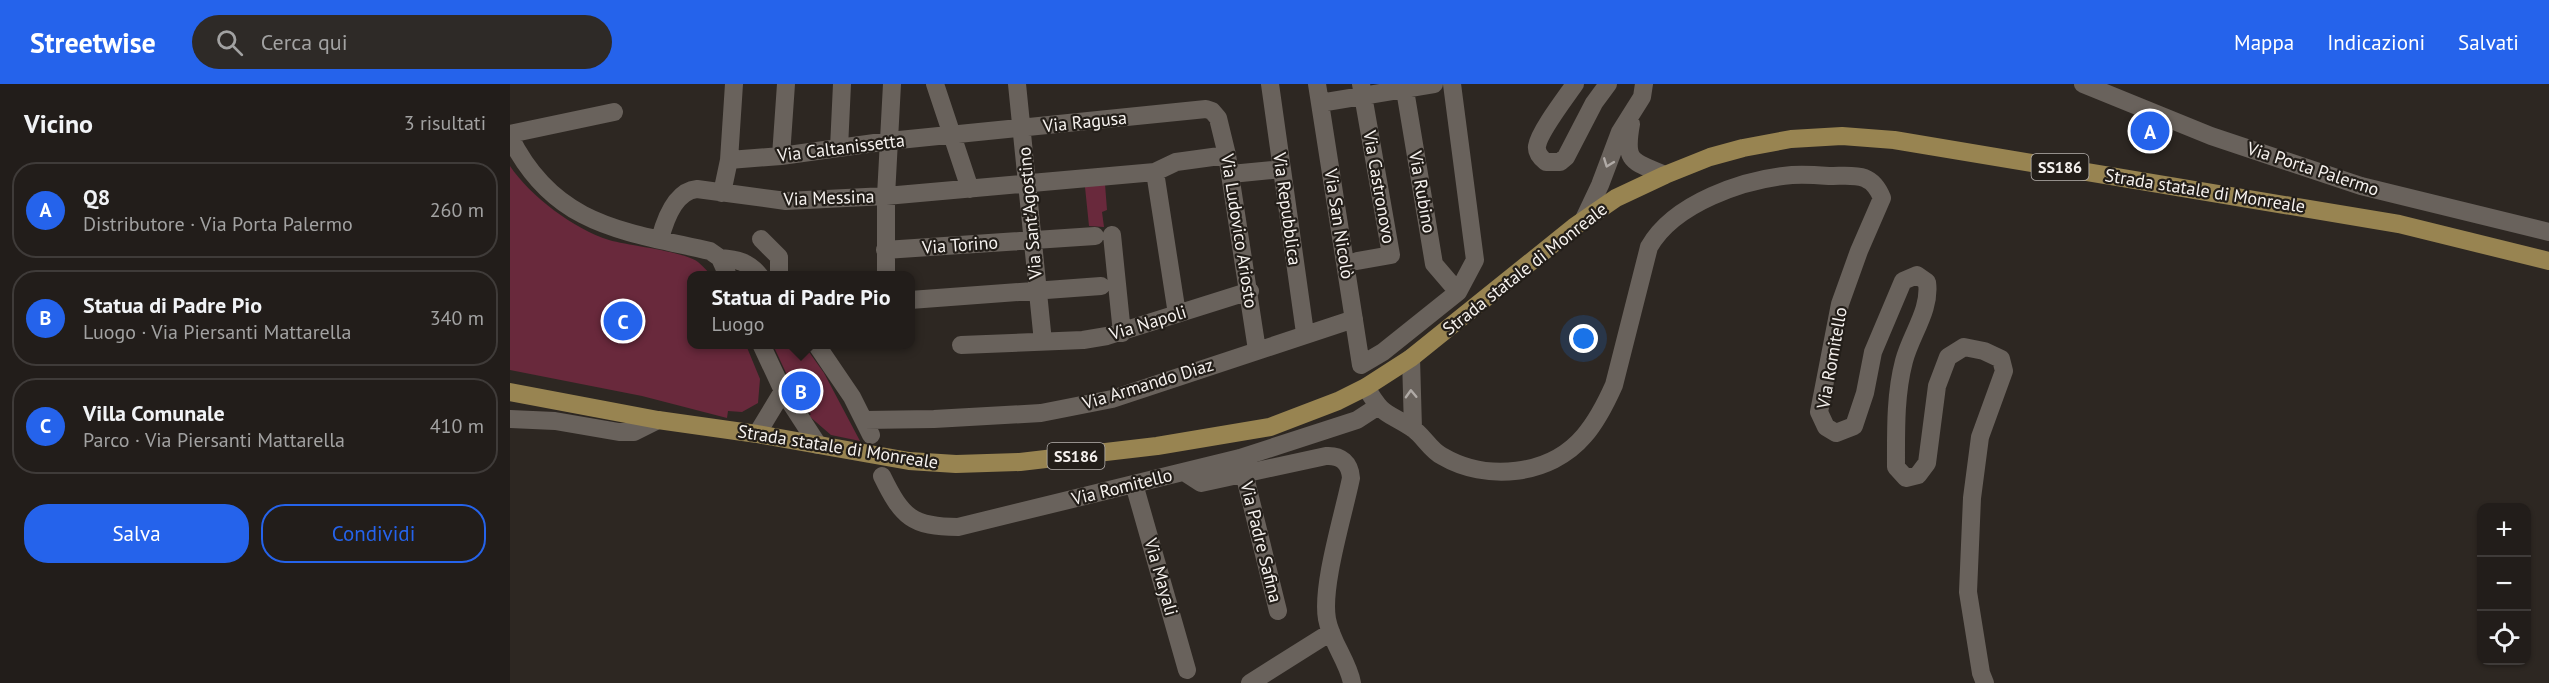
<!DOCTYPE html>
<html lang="it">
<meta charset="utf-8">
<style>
:root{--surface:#221d1a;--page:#2e2a27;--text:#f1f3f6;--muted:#a2a2a2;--line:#3f3b39;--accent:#2563eb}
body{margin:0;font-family:"PT Sans",sans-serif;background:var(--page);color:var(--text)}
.controls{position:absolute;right:18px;bottom:18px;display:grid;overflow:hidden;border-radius:12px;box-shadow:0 2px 4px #0004}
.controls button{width:54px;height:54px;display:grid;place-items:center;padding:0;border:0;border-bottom:2px solid var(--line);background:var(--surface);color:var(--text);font:30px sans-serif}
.you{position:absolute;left:1074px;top:255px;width:21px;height:21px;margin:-15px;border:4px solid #fff;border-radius:50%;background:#1a73e8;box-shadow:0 0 0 9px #1a73e833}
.badge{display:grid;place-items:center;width:39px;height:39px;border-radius:50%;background:var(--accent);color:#fff;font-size:20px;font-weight:700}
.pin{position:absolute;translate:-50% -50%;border:3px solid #fff;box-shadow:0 2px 6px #0006}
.popup{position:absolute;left:177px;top:187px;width:228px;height:78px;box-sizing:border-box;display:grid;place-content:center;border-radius:12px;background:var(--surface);filter:drop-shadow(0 2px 4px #0005);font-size:20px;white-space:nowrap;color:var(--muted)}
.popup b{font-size:22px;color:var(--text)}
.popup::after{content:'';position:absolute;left:50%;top:100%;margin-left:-12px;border:12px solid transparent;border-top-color:var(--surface)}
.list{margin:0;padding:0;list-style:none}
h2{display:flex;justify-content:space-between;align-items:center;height:78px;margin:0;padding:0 24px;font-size:26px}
h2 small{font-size:20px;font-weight:400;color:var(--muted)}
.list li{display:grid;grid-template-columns:39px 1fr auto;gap:18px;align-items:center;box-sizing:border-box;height:96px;margin:0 12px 12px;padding:0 12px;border:2px solid var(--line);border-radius:24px}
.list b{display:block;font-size:22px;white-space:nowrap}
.list p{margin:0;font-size:20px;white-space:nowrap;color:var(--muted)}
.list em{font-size:20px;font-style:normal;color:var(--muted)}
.actions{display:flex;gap:12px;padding:18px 24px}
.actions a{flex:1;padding:14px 0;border:2px solid var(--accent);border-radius:24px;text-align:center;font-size:21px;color:var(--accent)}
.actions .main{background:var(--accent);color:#fff}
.icon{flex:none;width:33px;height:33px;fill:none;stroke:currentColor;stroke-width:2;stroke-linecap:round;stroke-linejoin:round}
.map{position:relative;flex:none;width:2039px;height:599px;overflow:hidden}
header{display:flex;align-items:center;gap:36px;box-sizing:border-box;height:84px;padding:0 30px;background:var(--accent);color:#fff}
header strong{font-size:28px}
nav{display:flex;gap:33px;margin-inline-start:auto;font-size:21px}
.search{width:420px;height:54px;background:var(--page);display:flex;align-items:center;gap:15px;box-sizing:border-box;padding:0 21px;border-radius:33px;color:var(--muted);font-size:22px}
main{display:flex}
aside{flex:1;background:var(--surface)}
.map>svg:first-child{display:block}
</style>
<header>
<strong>Streetwise</strong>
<div class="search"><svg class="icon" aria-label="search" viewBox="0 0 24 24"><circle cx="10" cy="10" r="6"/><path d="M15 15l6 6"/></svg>Cerca qui</div>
<nav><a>Mappa</a><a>Indicazioni</a><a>Salvati</a></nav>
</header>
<main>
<aside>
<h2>Vicino<small>3 risultati</small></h2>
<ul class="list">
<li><span class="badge">A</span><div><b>Q8</b><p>Distributore · Via Porta Palermo</p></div><em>260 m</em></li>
<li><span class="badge">B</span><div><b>Statua di Padre Pio</b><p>Luogo · Via Piersanti Mattarella</p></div><em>340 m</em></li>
<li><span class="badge">C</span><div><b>Villa Comunale</b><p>Parco · Via Piersanti Mattarella</p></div><em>410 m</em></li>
</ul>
<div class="actions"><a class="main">Salva</a><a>Condividi</a></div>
</aside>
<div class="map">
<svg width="2039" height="599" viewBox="0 0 2039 599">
<rect width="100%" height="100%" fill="#2d2722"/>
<!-- green -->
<path fill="#69293c" d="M0,82C20,112 64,145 99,156C120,162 173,167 188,178C193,182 197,187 201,191L182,192V260L236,261L250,295L248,319L232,328L218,327L217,334L132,312L0,286Z
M595,100L597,126L592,128L594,143L579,142L575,103Z
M263,261H294L314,289L350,357L321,351L299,332L301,330L291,321Z"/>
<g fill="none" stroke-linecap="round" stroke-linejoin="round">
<!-- minor -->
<path stroke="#69625c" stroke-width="18" d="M425,0L460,105
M507,0L533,258
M760,0L795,249
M807,0L851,281L873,268L948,208L965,176L942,0
M894,0L924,180L948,208
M1065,0C1056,13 1029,48 1027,62C1026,69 1031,74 1036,78H1050L1056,73L1084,19L1098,0
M1573,0L1701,52L1851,102L2039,148
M810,19L924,0
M1121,40C1114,79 1122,77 1155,91
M0,50L104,28
M0,53C44,142 113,147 200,167L210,174L218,192
M329,64L332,0
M271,72L276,0
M219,76L271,72L379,57L696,25L702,27L708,34L717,71L747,266
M645,88L667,230
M721,90L772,85
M212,109L219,76L224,0
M1073,137L1090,101L1110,48L1132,13L1134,0
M602,151L612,249
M150,155C155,136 165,107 187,105L276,117L376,112L645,88L666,78L717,71
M251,155L269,173V192
M375,166L585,152
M210,174C227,175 239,178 250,192
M847,177L881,171L851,0
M376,192V112L382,0
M400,216L591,202
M251,260L273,307L308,361
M306,260L342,313L361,351
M451,261L573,256L597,252L740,207
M901,274L903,345
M856,303C873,333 876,327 902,344C913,351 920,366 932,372C976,398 1040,392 1074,352C1087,337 1096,319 1104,301L1139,163C1164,119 1234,95 1282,91C1294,90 1307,91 1319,92C1344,92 1361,87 1372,114L1349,167L1330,220L1309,328L1316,343L1326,349L1344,342L1355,309L1363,268L1393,197L1407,191L1417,198C1421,226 1401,250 1394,277C1385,311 1386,348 1386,383L1396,394L1408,391L1417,379L1427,302L1438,273L1454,263L1474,267L1491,275L1494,287L1470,353L1462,414L1458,508L1471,589L1475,599
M0,335L45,337L109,348H124L148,336
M354,336L424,335L531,329L602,315L844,235
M247,350L273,307
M674,388L691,399L816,372C831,371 840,379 841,394C834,429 811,502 817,535C821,558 838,577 842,599
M734,389L768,527
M372,392C392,433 402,443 448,443L730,374L847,336L867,323
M624,400L677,586
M740,599L821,548"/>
<!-- major -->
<path stroke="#988451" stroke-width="18" d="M0,308L148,336L247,350L399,377L446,380L510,378L647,362L760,343L828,317L856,303L901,274L1064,143L1106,114L1155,91L1200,73L1233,64L1281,55L1332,52L1384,56L1889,140L2039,177"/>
</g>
<!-- one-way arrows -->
<defs><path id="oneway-chevron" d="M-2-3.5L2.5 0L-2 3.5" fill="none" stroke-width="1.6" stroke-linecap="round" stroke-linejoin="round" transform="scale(1.5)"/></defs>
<g stroke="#b0aaa6">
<use href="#oneway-chevron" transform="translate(1098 79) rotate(111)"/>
<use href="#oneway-chevron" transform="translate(901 310) rotate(-92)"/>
</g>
<g text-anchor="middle" stroke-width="4.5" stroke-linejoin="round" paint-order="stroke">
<!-- shield labels -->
<g fill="#231e19" stroke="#b7b2af" stroke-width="1.5">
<rect x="1521.5" y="70" width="57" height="26" rx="4.5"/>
<rect x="537.5" y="359" width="57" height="26" rx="4.5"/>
</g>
<g font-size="16" font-weight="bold" fill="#f6f2ef">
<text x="1550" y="89">SS186</text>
<text x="566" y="378">SS186</text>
</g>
<!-- street labels -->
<g font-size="18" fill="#f6f2ef" stroke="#231e19">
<text transform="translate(575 38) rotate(-6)" y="6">Via Ragusa</text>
<text transform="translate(331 64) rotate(-7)" y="6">Via Caltanissetta</text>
<text transform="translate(1803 85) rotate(18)" y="6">Via Porta Palermo</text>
<text transform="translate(869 103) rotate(80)" y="6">Via Castronovo</text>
<text transform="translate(1695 107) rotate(9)" y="6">Strada statale di Monreale</text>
<text transform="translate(912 108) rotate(80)" y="6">Via Rubino</text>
<text transform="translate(319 114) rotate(-2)" y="6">Via Messina</text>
<text transform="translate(777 125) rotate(82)" y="6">Via Repubblica</text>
<text transform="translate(520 129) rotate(-95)" y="6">Via Sant'Agostino</text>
<text transform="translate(829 140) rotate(81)" y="6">Via San Nicolò</text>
<text transform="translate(729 147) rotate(81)" y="6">Via Ludovico Ariosto</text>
<text transform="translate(450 161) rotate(-4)" y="6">Via Torino</text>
<text transform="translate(1015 185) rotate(-38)" y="6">Strada statale di Monreale</text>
<text transform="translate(638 239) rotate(-17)" y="6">Via Napoli</text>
<text transform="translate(1322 274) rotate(-80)" y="6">Via Romitello</text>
<text transform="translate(638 300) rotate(-17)" y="6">Via Armando Diaz</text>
<text transform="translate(328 363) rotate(9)" y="6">Strada statale di Monreale</text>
<text transform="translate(612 403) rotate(-14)" y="6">Via Romitello</text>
<text transform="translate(751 458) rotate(76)" y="6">Via Padre Safina</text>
<text transform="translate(651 493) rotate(74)" y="6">Via Mayali</text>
</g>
</g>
</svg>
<div class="controls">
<button>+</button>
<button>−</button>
<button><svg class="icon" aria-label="locate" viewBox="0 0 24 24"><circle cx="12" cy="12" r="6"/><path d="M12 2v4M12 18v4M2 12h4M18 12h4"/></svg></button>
</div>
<div class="you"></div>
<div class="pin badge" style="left:1640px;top:47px">A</div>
<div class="pin badge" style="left:291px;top:307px">B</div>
<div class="popup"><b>Statua di Padre Pio</b>Luogo</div>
<div class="pin badge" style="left:113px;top:237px">C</div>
</div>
</main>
